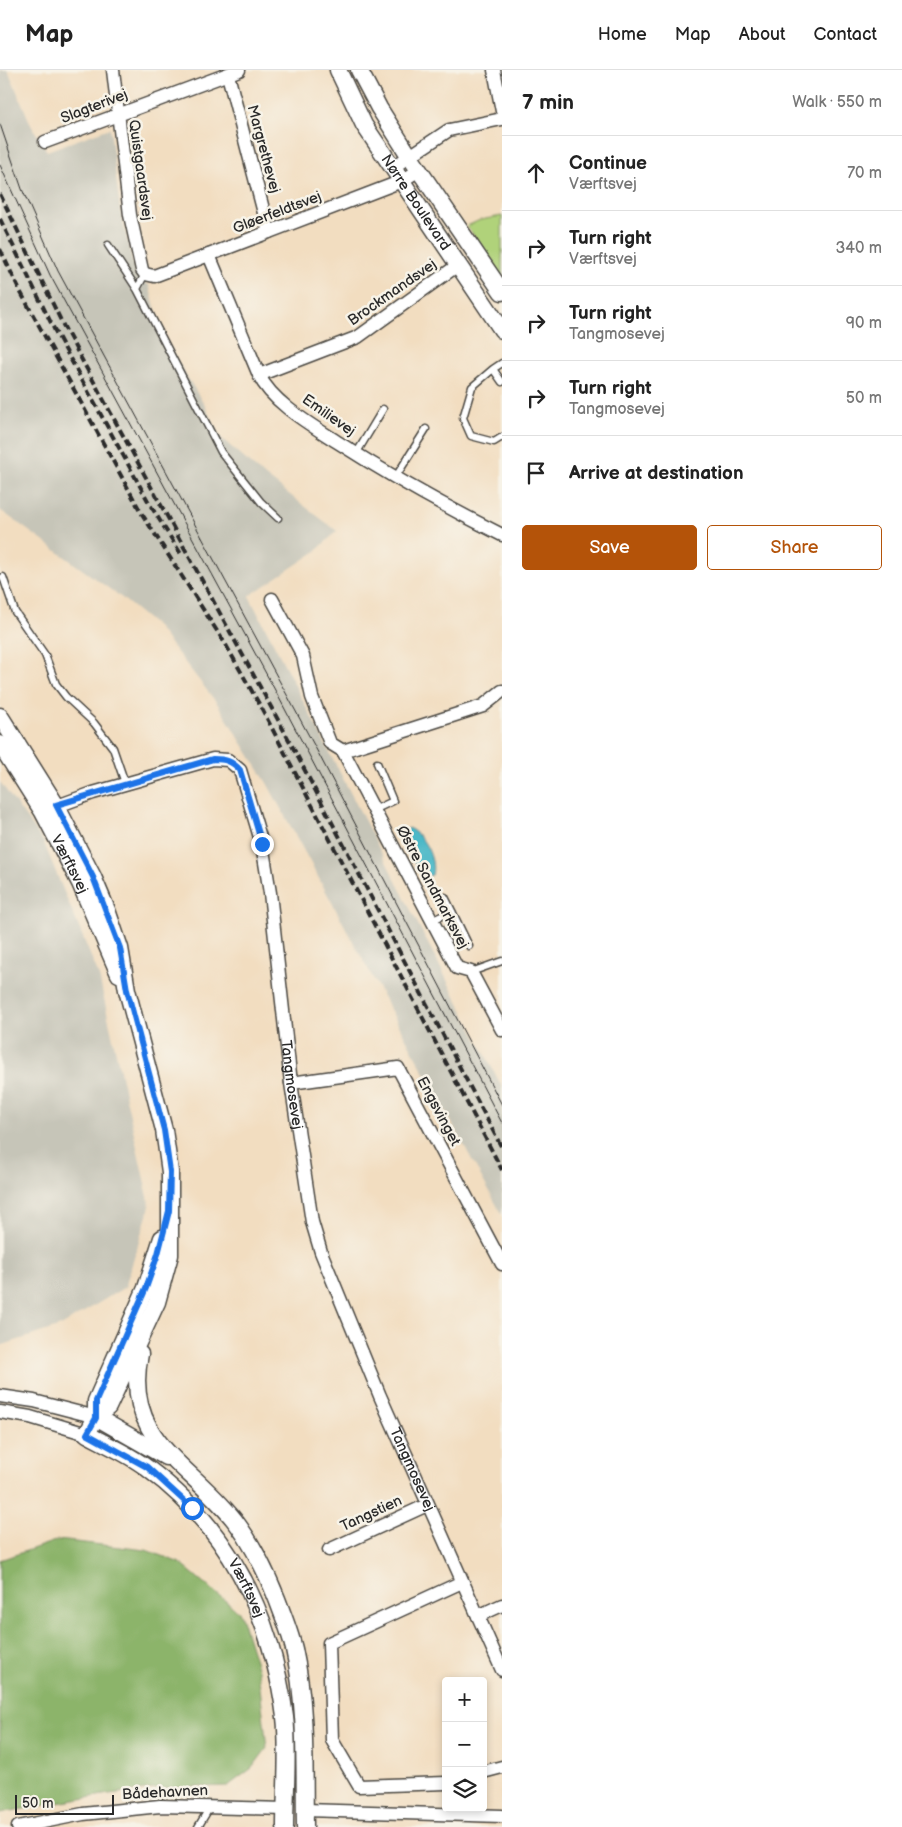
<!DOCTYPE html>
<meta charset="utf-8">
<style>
:root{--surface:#fff;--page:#f2f2f2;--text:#222;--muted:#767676;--line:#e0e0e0;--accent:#b45309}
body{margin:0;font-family:"Balsamiq Sans",sans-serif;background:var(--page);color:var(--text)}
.controls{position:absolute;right:15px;bottom:15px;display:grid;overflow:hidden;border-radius:5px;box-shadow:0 2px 8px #0003}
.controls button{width:45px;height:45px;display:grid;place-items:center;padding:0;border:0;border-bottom:1px solid var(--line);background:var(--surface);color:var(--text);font:25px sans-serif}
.scale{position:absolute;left:15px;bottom:12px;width:99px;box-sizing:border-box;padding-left:5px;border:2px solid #2b2b2b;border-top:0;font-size:14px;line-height:18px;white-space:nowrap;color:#2b2b2b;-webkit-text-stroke:4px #f7f3e8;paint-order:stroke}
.stop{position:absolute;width:15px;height:15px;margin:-11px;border:4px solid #1a73e8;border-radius:50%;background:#fff}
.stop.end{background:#1a73e8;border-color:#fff;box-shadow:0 1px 5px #0008}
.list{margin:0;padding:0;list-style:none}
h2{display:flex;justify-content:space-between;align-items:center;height:65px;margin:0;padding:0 20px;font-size:21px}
h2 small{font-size:16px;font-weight:400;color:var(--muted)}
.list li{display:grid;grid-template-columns:32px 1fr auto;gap:15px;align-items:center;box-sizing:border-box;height:75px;padding:0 20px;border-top:1px solid var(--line)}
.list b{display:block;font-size:19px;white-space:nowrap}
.list p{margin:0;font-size:16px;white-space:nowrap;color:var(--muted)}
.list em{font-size:16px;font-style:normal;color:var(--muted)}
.actions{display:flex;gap:10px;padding:15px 20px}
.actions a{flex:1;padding:11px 0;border:1px solid var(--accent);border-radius:5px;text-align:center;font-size:18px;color:var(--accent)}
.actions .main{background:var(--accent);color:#fff}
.icon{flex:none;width:28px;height:28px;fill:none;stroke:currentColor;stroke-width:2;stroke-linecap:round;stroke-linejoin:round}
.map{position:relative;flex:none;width:502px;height:1757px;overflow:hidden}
header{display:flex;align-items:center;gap:30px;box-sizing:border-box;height:70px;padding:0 25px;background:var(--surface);border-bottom:1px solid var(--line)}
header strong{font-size:24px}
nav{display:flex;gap:28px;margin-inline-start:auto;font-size:18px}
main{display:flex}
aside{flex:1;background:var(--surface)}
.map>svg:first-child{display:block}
</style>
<header>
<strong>Map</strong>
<nav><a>Home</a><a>Map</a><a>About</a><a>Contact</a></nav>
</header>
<main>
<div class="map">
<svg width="502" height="1757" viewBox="0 0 502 1757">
<rect width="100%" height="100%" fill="#f7f3e8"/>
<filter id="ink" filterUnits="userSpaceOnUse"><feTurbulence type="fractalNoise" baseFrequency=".02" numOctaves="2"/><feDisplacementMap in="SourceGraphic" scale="10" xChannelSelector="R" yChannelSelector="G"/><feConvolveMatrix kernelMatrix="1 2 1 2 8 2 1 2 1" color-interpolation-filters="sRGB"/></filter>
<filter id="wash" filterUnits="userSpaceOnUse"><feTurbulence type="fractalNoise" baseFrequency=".0096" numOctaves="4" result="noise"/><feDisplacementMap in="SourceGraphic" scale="20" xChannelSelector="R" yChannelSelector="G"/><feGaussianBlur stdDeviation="1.12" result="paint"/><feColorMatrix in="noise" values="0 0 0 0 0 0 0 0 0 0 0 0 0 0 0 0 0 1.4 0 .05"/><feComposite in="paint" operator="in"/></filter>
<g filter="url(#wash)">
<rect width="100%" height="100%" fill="#f2ddc0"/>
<!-- industrial -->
<path fill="#c6c5b8" d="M0,0H8L31,55L47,81L110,58L120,140L136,206L149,215L164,269L205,336L219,366L255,398L337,461L315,482L249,526L502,1017V1145L267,713L217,633L157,557L122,528L0,440Z
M0,712L43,771L99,906L150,1136L125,1217L61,1256L0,1276Z"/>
<!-- green -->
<path fill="#b0d27a" stroke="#6e7e52" d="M502,146V207L467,156L480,150Z"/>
<!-- forest -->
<path fill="#8cb46a" stroke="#5c704a" d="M58,1470L146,1480L180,1493L240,1543L258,1600L267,1678L252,1698L228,1716L162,1718L109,1724L0,1743V1490Z"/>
<!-- water -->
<path fill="#4cb8c7" stroke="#3c7279" d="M408,758C423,764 436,788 432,805L429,806L420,803L403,770L402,763Z"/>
</g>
<g filter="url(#ink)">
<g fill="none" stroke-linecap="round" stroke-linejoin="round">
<defs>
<path id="service" d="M108,175L137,219
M145,204L137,219L221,382L261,432L278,448
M502,293L493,299L502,312
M493,299L472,317L463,348L471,366L494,372L502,367
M356,384L383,339
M395,408L426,359
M3,507L15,542L45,585L56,614L66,627L94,653L113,678L125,713
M374,740L393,731L377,693
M445,827L452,841
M431,851L452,841L469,876
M471,902L502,891
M198,1757L210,1737"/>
<g id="minor">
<path d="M113,0L130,145L142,200L145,204L154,206L402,111L419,100"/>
<path d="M494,0L502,41"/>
<path d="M228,5L269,162"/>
<path d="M45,72L239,0"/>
<path d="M392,98L449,60L502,49"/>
<path d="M209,185L259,305C272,333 313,356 339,373C392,407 446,437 502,465"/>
<path d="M259,305L358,267L458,195"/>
<path d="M272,529L303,586L312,627L330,673L343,681"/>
<path d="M502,621L483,636L343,681L457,898L471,902L502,960"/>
<path id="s1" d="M49,739L93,723L213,689L228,690L240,700L262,774L270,823L291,1013L312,1152L321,1182L380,1326L502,1600"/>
<path d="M291,1013L398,998L502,1194"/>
<path d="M0,1326L34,1331L96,1347"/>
<path d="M0,1342L30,1347L87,1364"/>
<path d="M329,1480L427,1435"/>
<path d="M478,1546L502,1535"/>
<path d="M483,1702L502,1697"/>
<path d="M446,1713L359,1716L332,1670L329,1573L462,1512"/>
<path d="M305,1740L502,1746"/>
<path d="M18,1757L83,1744L160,1736L285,1739"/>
</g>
<g id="tertiary">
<path id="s2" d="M338,0L364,55L502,260"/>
<path d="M359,0L379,38L410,87L502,222"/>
<path id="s3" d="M0,646L56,735L93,807L107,840L120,878L127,920L164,1060L170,1102V1185L157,1232L108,1337L96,1347L87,1364C107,1375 129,1384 147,1398C230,1459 272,1546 285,1647C289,1679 285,1723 285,1757"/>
<path id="s4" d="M0,674L43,742L80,813L119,904"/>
<path d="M140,1284C121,1372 195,1396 238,1455C254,1477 267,1504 277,1529C283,1545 290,1562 294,1579C307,1637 304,1698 305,1757"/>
<path d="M96,1347V1331L146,1218L162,1168"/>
<path d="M96,1347L166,1387"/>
</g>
</defs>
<!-- service casing -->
<use href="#service" stroke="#494641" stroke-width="9"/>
<!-- minor casing -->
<use href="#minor" stroke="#494641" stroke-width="15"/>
<!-- tertiary casing -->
<use href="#tertiary" stroke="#494641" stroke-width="19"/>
<!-- service -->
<use href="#service" stroke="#fff" stroke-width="6"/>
<!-- minor -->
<use href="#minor" stroke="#fff" stroke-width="12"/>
<!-- tertiary -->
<use href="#tertiary" stroke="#fff" stroke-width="16"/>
<!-- tram -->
<path stroke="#2b2b2b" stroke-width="1" d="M0,54L22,119L58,201L314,675L502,1035
M0,95L50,205L276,622L502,1053"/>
<!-- rail -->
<path stroke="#2b2b2b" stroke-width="4" stroke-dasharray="8 4" stroke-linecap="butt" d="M0,124L64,257L289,670L502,1078
M0,149L55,261L152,438L181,484
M0,179L20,221L142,444L226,575L263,641L502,1100"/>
</g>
</g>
<g fill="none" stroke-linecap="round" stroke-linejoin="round" filter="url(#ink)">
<!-- route -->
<path stroke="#1a73e8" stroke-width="6" d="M192,1438L147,1397L87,1364L96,1348V1331L146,1218L158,1184L169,1141L170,1102L164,1060L127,920L120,878L93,807L56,735L213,689C225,689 232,691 240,700L262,774"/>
</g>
<g text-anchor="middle" stroke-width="5" stroke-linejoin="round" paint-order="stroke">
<!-- street labels -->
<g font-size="15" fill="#2b2b2b" stroke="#f7f3e8">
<text transform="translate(94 36) rotate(-21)" y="5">Slagterivej</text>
<text transform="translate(264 79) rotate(75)" y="5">Margrethevej</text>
<text transform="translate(141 100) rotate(82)" y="5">Quistgaardsvej</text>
<text dy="5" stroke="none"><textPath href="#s2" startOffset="154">Nørre Boulevard</textPath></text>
<text transform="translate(277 142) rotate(-21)" y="5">Gløerfeldtsvej</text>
<text transform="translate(392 222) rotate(-35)" y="5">Brockmandsvej</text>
<text transform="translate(329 345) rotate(35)" y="5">Emilievej</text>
<text dy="5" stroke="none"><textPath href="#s4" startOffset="139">Værftsvej</textPath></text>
<text transform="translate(433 817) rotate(62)" y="5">Østre Sandmarksvej</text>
<text dy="5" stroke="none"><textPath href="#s1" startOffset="522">Tangmosevej</textPath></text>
<text transform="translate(439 1041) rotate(62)" y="5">Engsvinget</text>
<text dy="5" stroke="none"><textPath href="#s1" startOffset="928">Tangmosevej</textPath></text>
<text transform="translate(371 1443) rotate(-25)" y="5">Tangstien</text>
<text dy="5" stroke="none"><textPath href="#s3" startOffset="1001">Værftsvej</textPath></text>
<text transform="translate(165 1722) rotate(-3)" y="5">Bådehavnen</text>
</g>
</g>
</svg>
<div class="controls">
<button>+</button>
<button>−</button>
<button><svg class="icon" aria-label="layers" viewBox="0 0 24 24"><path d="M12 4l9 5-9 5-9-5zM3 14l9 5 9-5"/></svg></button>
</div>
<div class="scale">50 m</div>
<div class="stop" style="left:192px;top:1438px"></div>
<div class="stop end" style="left:262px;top:774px"></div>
</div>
<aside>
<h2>7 min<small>Walk · 550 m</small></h2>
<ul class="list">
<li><svg class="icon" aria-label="ahead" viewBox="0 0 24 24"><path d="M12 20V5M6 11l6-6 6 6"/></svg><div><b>Continue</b><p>Værftsvej</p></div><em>70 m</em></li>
<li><svg class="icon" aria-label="right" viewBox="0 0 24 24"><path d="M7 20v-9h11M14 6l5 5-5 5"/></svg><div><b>Turn right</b><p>Værftsvej</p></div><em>340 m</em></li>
<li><svg class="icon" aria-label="right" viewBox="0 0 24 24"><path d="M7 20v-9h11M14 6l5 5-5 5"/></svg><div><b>Turn right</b><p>Tangmosevej</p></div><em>90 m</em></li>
<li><svg class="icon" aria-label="right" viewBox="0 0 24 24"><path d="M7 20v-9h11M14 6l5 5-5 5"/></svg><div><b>Turn right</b><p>Tangmosevej</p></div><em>50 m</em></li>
<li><svg class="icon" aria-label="arrive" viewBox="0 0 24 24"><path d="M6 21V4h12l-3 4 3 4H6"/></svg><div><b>Arrive at destination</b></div></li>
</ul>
<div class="actions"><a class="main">Save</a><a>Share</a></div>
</aside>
</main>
